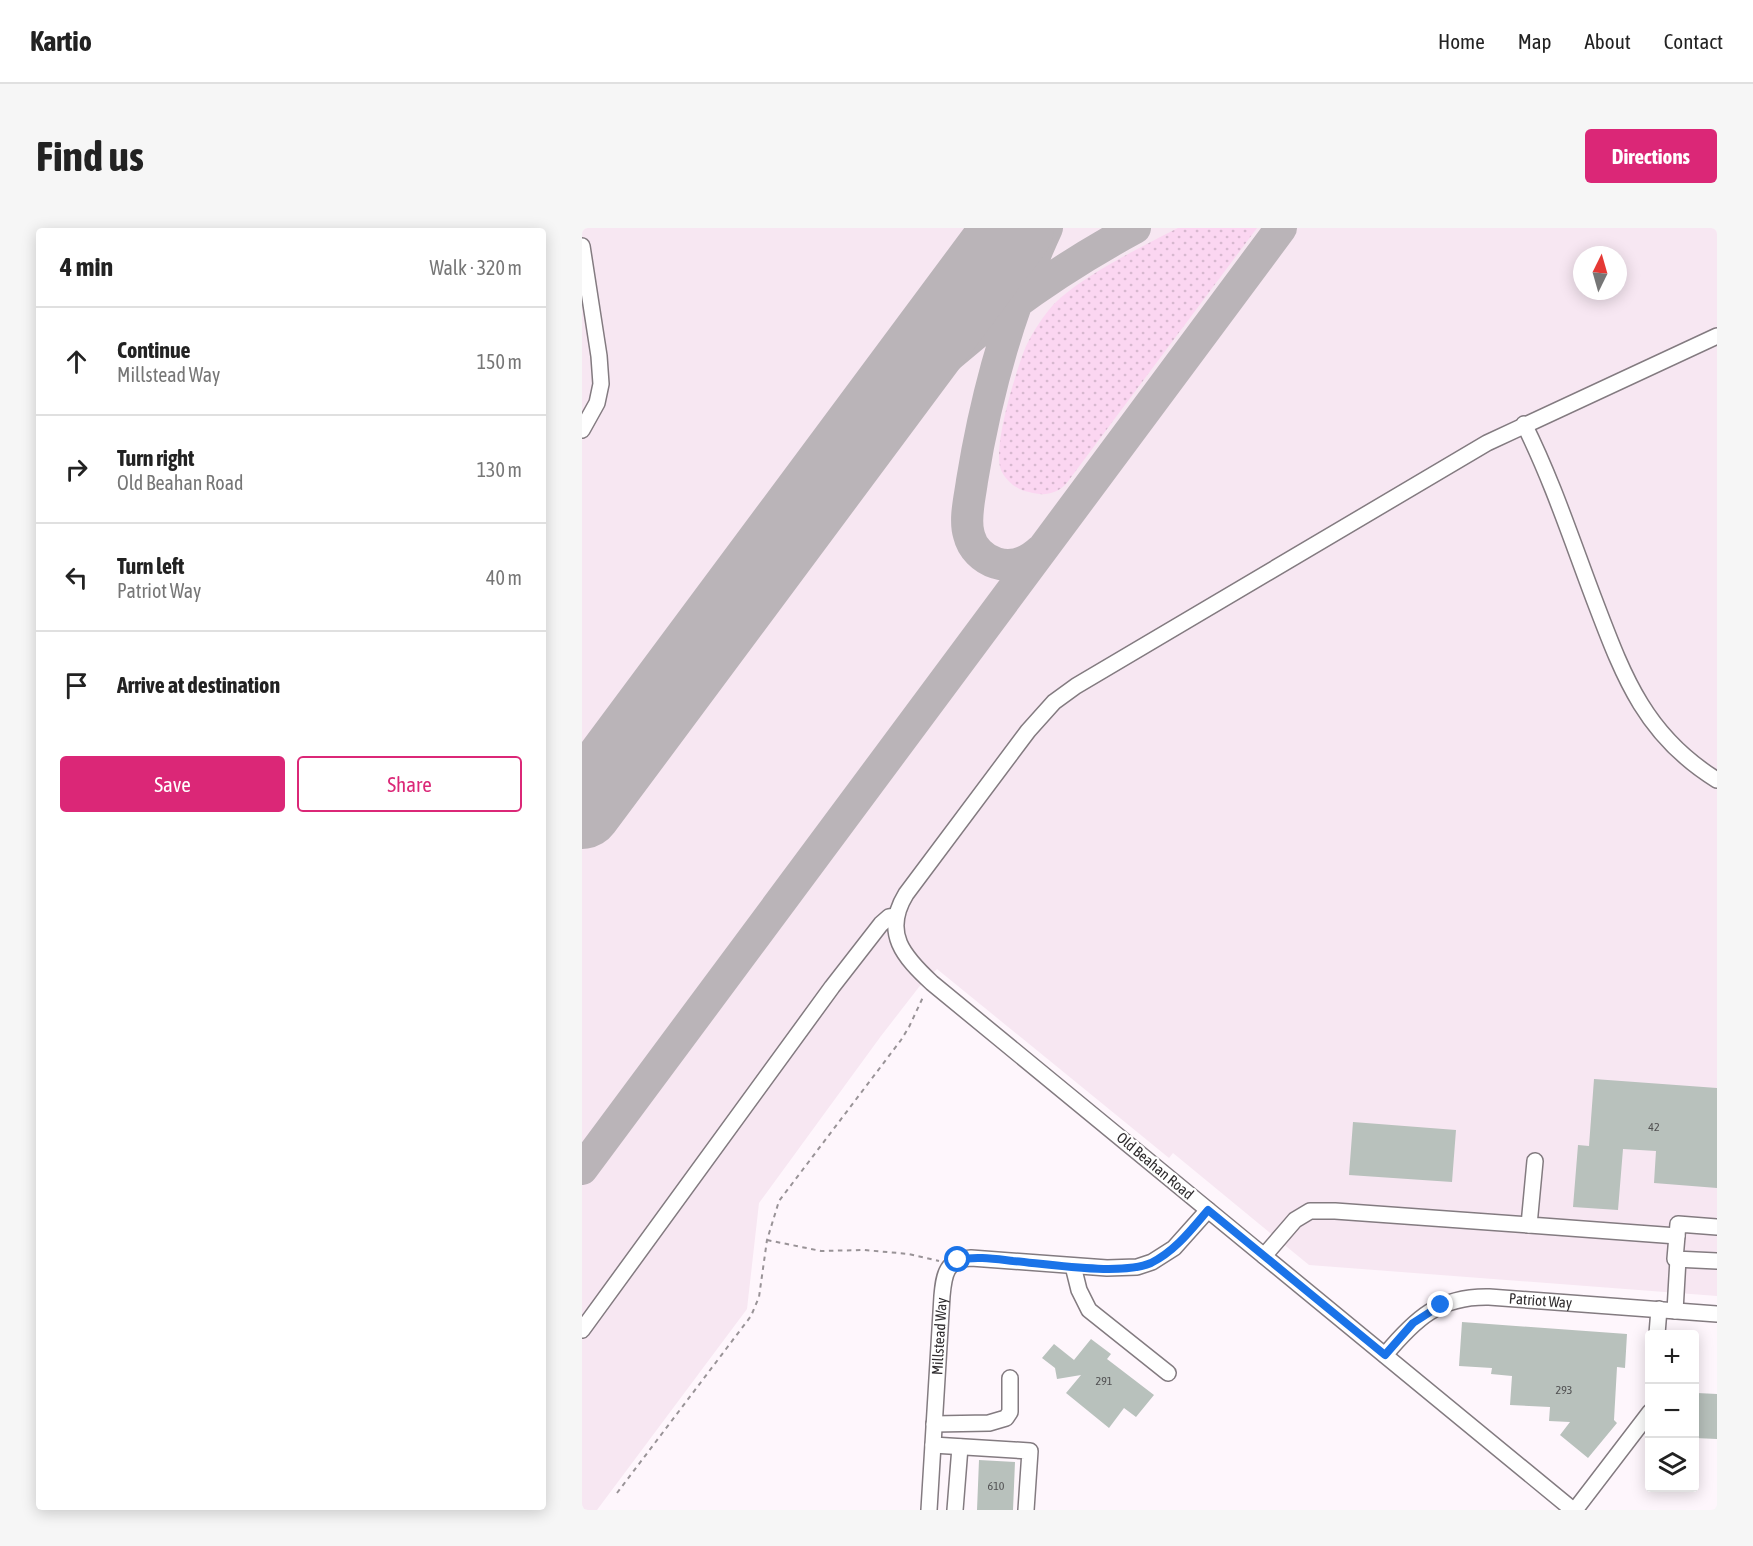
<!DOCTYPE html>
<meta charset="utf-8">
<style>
:root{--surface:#fff;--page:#f6f6f6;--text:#222;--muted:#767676;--line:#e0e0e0;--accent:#db2777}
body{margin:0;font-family:"Asap Condensed",sans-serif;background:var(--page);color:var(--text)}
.controls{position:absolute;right:18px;bottom:18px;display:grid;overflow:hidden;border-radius:6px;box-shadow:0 3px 15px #0003}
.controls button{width:54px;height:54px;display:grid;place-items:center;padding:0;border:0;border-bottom:2px solid var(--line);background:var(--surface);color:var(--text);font:30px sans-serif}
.compass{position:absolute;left:991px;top:18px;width:54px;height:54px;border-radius:50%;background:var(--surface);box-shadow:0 3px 15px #0003;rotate:5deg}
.stop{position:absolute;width:18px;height:18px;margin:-14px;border:4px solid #1a73e8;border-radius:50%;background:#fff}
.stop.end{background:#1a73e8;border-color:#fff;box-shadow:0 2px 6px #0008}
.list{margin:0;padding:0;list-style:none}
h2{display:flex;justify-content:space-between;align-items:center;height:78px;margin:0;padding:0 24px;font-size:26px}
h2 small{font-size:20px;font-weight:400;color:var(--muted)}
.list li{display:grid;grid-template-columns:39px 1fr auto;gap:18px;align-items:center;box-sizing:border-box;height:108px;padding:0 24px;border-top:2px solid var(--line)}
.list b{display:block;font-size:22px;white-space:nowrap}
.list p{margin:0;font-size:20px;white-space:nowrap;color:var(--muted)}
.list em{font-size:20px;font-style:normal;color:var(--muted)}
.actions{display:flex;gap:12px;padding:18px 24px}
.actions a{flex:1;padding:14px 0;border:2px solid var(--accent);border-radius:6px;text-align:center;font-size:21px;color:var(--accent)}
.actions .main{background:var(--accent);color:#fff}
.icon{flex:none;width:33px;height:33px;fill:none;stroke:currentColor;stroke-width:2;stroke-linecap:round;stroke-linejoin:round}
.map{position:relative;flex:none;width:1135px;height:1282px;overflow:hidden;border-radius:6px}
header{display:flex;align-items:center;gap:36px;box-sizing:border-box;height:84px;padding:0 30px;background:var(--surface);border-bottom:2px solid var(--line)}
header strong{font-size:28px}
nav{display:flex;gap:33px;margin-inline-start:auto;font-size:21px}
.intro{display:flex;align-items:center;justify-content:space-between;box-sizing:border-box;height:144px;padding:0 36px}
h1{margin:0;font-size:42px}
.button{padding:15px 27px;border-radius:6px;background:var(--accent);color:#fff;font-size:21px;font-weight:700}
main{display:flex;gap:36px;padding:0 36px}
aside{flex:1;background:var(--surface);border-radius:6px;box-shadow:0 3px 15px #0003}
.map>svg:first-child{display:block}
</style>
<header>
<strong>Kartio</strong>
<nav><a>Home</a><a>Map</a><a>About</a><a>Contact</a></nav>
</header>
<div class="intro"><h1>Find us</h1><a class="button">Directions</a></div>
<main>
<aside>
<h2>4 min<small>Walk · 320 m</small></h2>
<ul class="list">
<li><svg class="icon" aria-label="ahead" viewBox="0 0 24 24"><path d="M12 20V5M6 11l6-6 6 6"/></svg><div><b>Continue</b><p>Millstead Way</p></div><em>150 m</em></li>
<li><svg class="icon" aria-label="right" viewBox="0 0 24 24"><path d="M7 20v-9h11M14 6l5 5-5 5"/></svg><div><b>Turn right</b><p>Old Beahan Road</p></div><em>130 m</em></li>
<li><svg class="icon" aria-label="left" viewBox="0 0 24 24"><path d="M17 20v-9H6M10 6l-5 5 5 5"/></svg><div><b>Turn left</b><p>Patriot Way</p></div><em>40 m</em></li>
<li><svg class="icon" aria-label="arrive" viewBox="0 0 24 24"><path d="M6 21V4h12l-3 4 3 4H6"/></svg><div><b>Arrive at destination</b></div></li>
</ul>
<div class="actions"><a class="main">Save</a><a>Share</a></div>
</aside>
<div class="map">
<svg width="1135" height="1282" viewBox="0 0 1135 1282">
<defs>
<pattern id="green-dots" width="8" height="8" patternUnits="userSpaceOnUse" patternTransform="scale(1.5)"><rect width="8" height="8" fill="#fbd6f1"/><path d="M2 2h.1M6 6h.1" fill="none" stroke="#d7b8cf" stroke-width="1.8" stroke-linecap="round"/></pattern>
</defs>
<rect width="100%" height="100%" fill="#fef6fc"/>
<!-- built -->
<path fill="#f7e7f2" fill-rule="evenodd" d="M0,0H1135V1068L727,1037L591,925L587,930L355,741L337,759L299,808L177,975L165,1081L15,1282H0ZM1000,27H1036V63H1000Z"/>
<!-- green -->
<path fill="url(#green-dots)" d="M596,0H675L484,256C473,267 461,268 447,264C435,262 424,253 419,242C410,219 434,143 444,118C450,106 457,94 466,83C489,53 561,18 596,0Z"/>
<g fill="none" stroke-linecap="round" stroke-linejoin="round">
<!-- taxiway -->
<path stroke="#bab4b8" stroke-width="32" d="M215,292C246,254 277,216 311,181C382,109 464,48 553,0
M459,322C446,334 431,341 414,335C401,331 390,320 387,307C382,291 388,269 390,253C404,166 428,80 465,0
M0,941L699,0"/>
<!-- runway -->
<path stroke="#bab4b8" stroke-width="80" d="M0,581L432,0"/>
</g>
<!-- building -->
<path fill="#b8c1bc" d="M1012,851L1135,860V960L1072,955L1074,923L1041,921L1036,982L991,979L996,917L1007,918Z
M771,894L874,902L870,954L767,947Z
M880,1094L1045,1106L1043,1140L1035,1139L1032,1192L1035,1195L1006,1230L978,1207L988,1194L967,1193L968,1179L928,1177L930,1148L909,1146L910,1140L877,1138Z
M509,1111L529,1126L525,1131L572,1167L554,1189L542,1180L527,1200L484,1165L499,1147L475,1151L473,1140L460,1130L472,1116L492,1132Z
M1115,1165L1135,1166V1211L1113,1210Z
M397,1232L433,1234L431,1282H395Z"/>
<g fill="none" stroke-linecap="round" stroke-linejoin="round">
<defs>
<g id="minor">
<path d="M0,18L17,128L19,156L15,175L0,202"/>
<path d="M942,196C970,252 990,313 1012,371C1041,447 1062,507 1135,552"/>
<path d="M953,933L947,997L1095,1008"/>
<path d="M1135,999L1096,996L1093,1031L1135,1033"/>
<path d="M682,1028L713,992L728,983H753L947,997"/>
<path d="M491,1038L497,1062L507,1082L586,1145"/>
<path d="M1093,1083L1096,1031"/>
<path d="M0,1102L250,759L299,696L307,689L314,688"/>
<path d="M1075,1106L1077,1081"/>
<path id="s1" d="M803,1127C833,1091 857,1068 907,1069L1135,1086"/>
<path d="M352,1196L407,1195L424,1190L428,1184V1150"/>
<path d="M351,1217L448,1223L444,1282"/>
<path id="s2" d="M347,1282L360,1068C362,1046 364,1032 389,1030L525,1040L555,1039L570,1034L592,1020L626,982"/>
<path d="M373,1282L378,1219"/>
<path d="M991,1282L350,755C322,729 300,705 324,666L446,503L472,474L494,458L905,215L1135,108"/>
<path d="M993,1282L1068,1184"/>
</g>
</defs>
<!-- minor casing -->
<use href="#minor" stroke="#837b80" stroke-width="18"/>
<!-- path -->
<path stroke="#999397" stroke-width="2" stroke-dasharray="4.5 4.5" stroke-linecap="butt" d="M185,1012L239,1023L282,1022L327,1026L357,1033
M35,1265L169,1088L177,1069L185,1012L197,973L319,812L327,799L342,767"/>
<!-- minor -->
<use href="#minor" stroke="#fff" stroke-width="15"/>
</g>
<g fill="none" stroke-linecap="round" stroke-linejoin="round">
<!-- route -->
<path stroke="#1a73e8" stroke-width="8" d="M376,1032C394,1028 413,1031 431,1033C465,1036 539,1048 569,1035C593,1023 609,1002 626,982L803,1127L831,1095L859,1077"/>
</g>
<g text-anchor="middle" stroke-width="4.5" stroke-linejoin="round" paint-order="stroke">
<!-- number labels -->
<g font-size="12" fill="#515152">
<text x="1072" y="903">42</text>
<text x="522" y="1157">291</text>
<text x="982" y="1166">293</text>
<text x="414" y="1262">610</text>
</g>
<!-- street labels -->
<g font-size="15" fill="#2f2c2e" stroke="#fff">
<text transform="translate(573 938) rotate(40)" y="5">Old Beahan Road</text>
<text dy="5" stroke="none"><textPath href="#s1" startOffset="176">Patriot Way</textPath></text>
<text dy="5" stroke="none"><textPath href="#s2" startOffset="174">Millstead Way</textPath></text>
</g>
</g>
</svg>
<div class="controls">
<button>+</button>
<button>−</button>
<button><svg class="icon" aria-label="layers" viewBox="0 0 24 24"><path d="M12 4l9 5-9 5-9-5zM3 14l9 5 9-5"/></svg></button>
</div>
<svg class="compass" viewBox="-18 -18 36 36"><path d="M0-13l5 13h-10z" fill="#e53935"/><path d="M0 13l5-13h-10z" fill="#767676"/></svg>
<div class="stop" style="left:376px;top:1032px"></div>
<div class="stop end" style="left:859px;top:1077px"></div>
</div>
</main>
